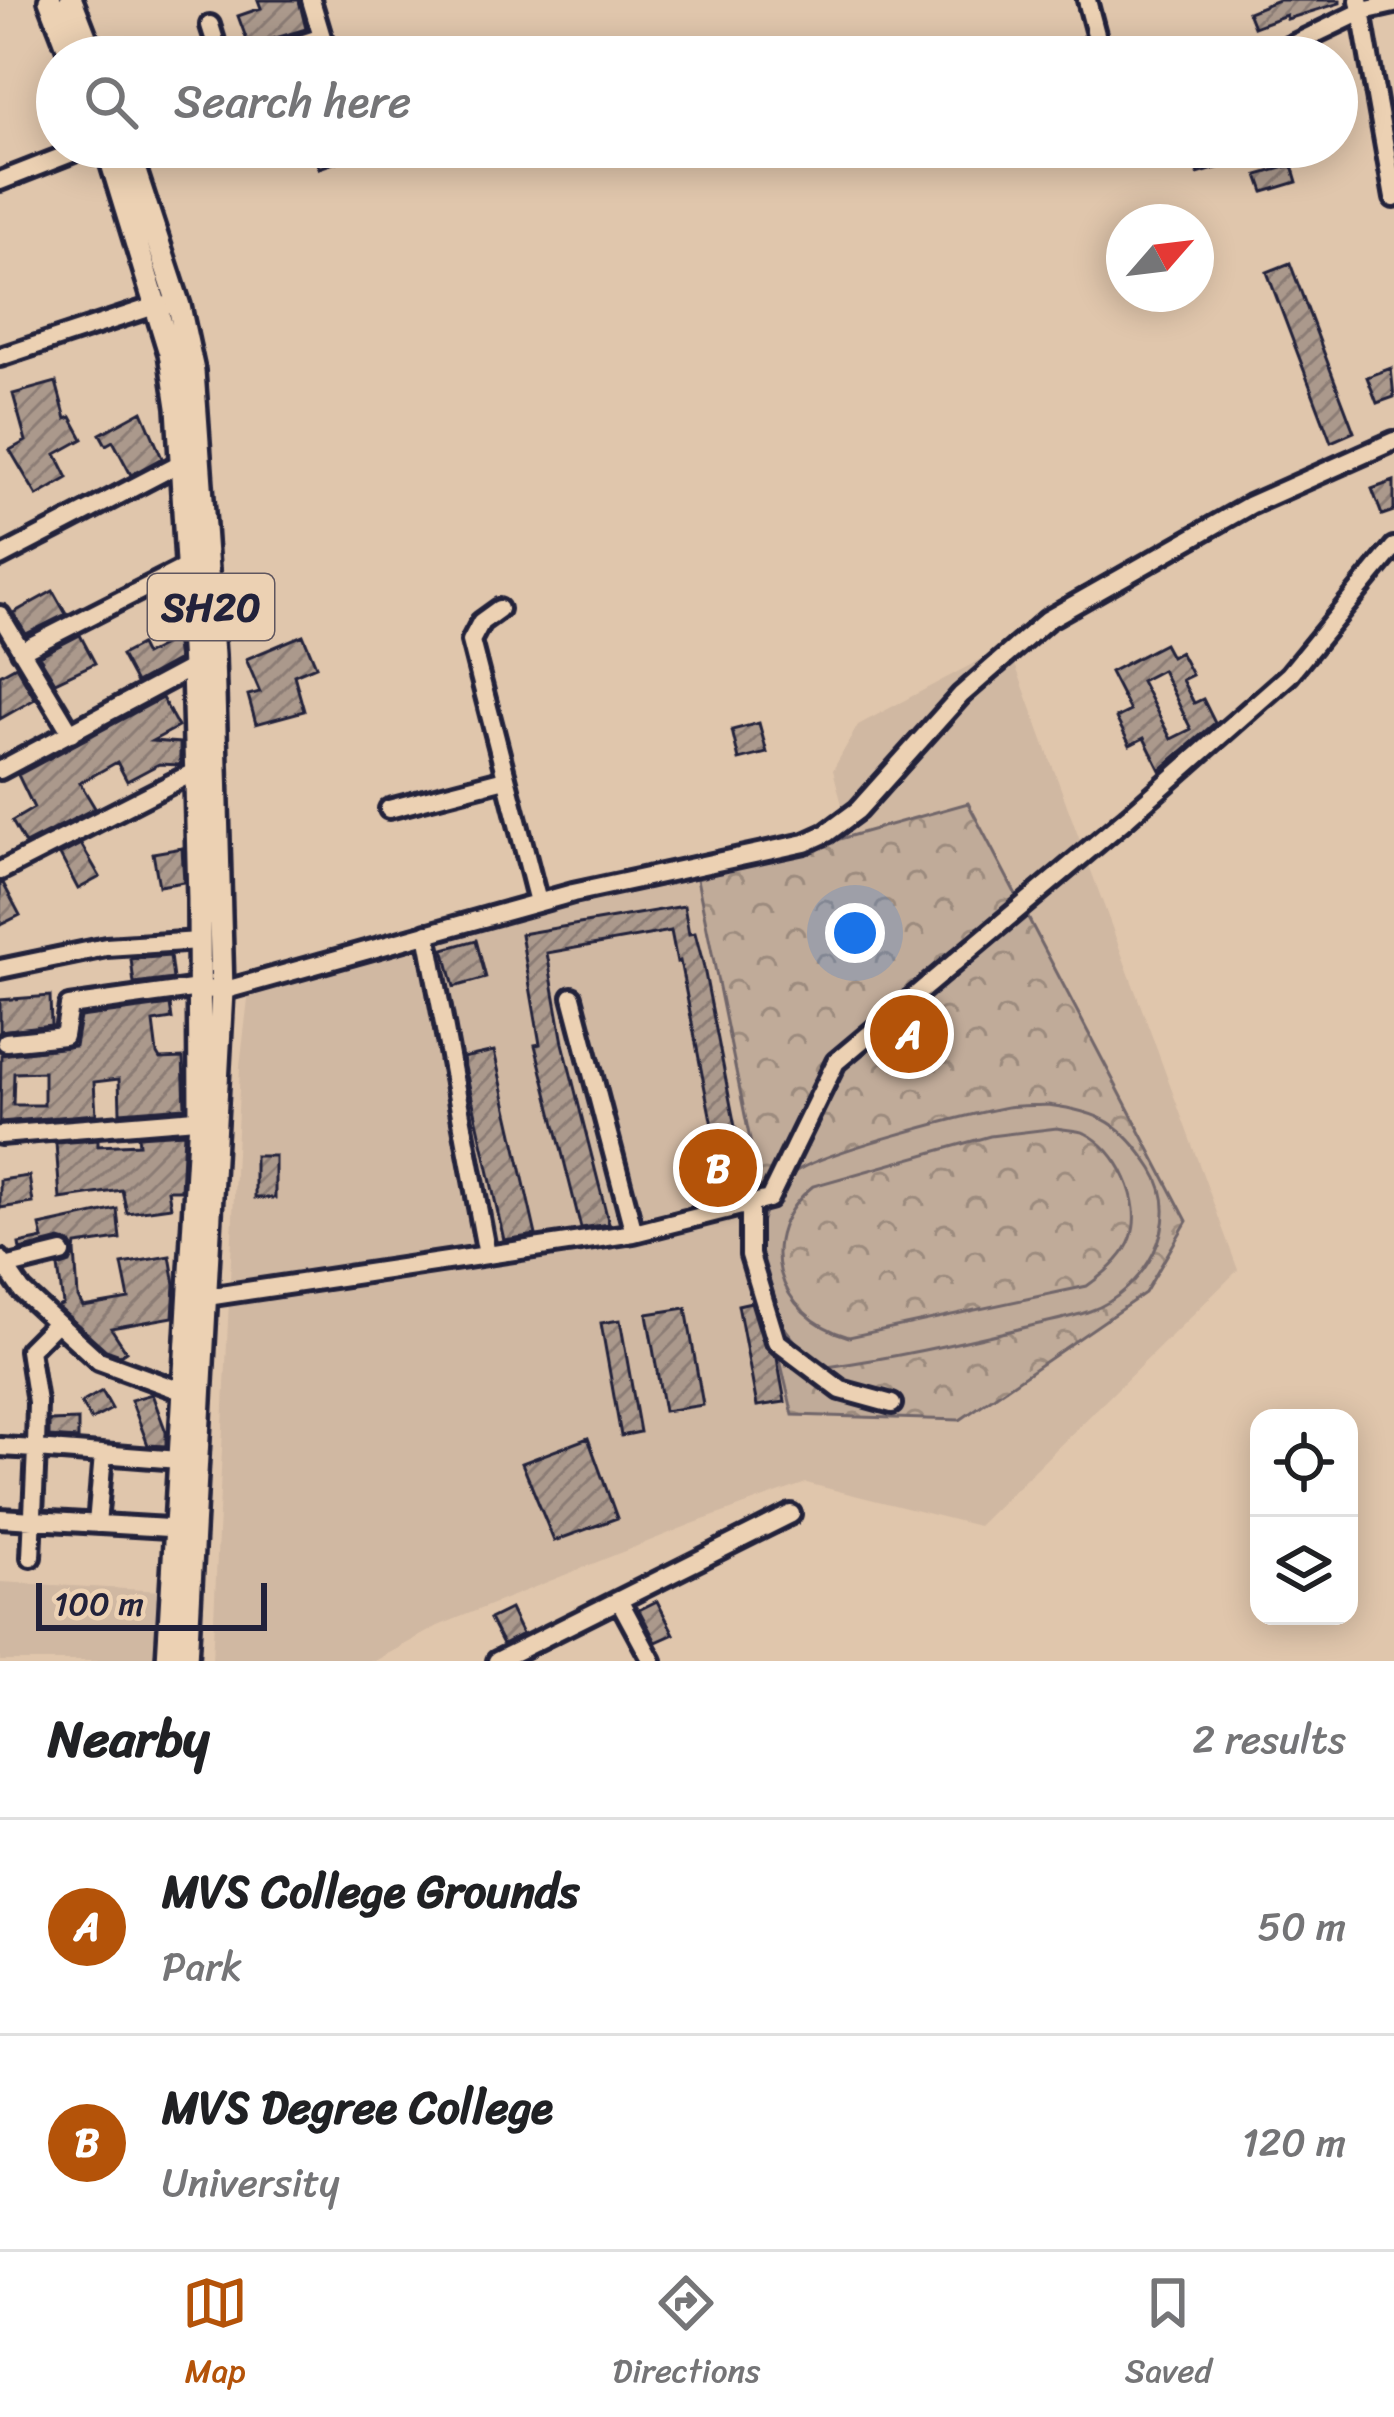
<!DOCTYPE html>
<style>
:root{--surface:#fff;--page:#f6f6f6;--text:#202124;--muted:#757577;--line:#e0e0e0;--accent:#b45309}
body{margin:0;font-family:Sriracha,sans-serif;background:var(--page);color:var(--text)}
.controls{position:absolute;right:36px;bottom:36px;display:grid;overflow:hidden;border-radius:24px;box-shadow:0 6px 30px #0003}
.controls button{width:108px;height:108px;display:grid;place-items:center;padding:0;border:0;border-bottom:3px solid var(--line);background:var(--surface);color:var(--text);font:60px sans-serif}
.compass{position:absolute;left:1106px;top:204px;width:108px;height:108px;border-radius:50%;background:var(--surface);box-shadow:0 6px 30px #0003;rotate:62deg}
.scale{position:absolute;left:36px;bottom:30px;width:231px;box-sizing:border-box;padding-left:12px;border:6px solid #22223b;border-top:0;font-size:33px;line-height:42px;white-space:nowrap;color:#22223b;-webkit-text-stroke:9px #ecd1b3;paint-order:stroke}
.you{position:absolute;left:855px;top:933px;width:42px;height:42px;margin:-30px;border:9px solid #fff;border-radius:50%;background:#1a73e8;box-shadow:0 0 0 18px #1a73e833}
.badge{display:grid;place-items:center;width:78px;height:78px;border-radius:50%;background:var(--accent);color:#fff;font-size:39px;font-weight:700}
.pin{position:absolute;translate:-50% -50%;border:6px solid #fff;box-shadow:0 3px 12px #0006}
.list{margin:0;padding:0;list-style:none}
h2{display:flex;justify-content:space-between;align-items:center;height:156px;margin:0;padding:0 48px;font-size:51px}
h2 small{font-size:39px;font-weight:400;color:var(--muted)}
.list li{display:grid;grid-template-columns:78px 1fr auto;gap:36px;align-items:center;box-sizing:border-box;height:216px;padding:0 48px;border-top:3px solid var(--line)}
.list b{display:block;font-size:45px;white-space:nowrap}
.list p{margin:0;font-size:39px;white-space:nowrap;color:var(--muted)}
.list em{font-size:39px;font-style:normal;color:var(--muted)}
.icon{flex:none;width:66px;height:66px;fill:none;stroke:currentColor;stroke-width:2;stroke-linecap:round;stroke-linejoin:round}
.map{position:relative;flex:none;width:1394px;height:1661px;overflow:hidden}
.search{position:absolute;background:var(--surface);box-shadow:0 6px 30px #0003;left:36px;right:36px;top:36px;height:132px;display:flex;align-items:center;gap:30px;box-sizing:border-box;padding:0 42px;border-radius:66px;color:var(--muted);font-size:45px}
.sheet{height:588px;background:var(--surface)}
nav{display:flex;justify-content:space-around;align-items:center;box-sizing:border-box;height:168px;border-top:3px solid var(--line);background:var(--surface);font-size:33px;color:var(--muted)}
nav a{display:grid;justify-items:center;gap:6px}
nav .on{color:var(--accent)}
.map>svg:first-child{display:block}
</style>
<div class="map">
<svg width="1394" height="1661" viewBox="0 0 1394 1661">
<defs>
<pattern id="forest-crowns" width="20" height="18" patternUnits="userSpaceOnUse" patternTransform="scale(3)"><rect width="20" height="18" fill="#c0ab99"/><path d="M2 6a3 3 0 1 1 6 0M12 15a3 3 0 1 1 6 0" fill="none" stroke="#9c8b7e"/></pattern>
<pattern id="building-hatch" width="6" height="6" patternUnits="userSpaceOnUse" patternTransform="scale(3)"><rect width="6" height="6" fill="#ab998c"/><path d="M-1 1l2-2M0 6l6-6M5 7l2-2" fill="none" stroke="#8b7c74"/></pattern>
</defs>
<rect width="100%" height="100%" fill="#e0c6ac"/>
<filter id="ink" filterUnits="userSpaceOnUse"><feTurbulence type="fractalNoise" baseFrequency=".00833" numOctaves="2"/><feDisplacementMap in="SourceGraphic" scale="24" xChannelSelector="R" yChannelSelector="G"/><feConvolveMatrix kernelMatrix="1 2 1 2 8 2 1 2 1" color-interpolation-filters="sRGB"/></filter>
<g filter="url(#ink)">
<!-- built -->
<path fill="#d0b8a2" d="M1008,645L1238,1270L978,1526L806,1483L692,1524L438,1626L375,1661H212L240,1067L250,982L847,824L833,770L858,725Z
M0,1582L162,1591L156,1661H0Z"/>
<!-- forest -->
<path fill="url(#forest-crowns)" stroke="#71666a" stroke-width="3" d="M968,803L1187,1221L1145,1293L960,1420L793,1415L756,1258L760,1189L697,879Z"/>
<!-- pitch -->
<path fill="#c0ab99" stroke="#71666a" stroke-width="3" fill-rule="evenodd" d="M1048,1105C1101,1112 1122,1123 1152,1169C1186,1222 1143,1292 1090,1311C1067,1319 1041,1323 1018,1329C954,1344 892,1358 827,1367C792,1347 776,1318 761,1282C747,1247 764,1197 792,1174C818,1153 963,1116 1002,1108C1016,1105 1033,1106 1048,1105ZM1057,1128C1065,1130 1077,1130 1085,1133C1118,1149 1144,1202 1131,1238C1124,1258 1104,1274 1087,1286L849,1337C775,1316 752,1236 813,1186L990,1136Z"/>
<!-- building -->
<path fill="url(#building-hatch)" stroke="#22223b" stroke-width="3" fill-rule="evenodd" d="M258,0H299L306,29L249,46L238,16L261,8Z
M1278,0H1340V3L1287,19L1286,15L1254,27L1248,12Z
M312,147H341L345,159L319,168Z
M1216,147H1229L1234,163L1198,174L1192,155Z
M1292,165L1297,182L1264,192L1258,175Z
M1290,263L1354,432L1331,442L1267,272Z
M1391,368L1394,397L1377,403L1367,377Z
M56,382L66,419L71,417L83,439L56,454L68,478L37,496L10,450L26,441L13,394Z
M142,411L162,458L131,475L113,441L106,445L100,434Z
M1394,481V511L1382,515L1372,489Z
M53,591L66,614L26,634L13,613Z
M80,635L95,663L55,682L39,656Z
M303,635L316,666L294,675L304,711L256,724L248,695L260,692L246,659Z
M175,639L178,660L136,683L121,655L140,645L145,655Z
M1164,644L1171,657L1180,652L1192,675L1182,680L1194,703L1203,699L1215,723L1160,770L1144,738L1130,745L1116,718L1130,711L1110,672ZM1162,670L1191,729L1171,739L1141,681Z
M16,666L35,699L0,719V675Z
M162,698L178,727L152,741L180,743V765L159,764L127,781L117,762L80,783L95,808L25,844L12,821L34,808L18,775Z
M759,723L767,753L739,760L732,730Z
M81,844L100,877L78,889L60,855Z
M182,848L184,882L159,886L153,853Z
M3,883L20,915L0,925V884Z
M684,906L689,934L695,933L703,963L747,1188L725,1192L680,961L677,962L671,931L547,953L563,1043L609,1224L581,1228L535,1045L540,1044L521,934Z
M476,940L486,978L454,987L444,949Z
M170,956L173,979L134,984L131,959Z
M50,996L51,1025L0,1031V1000Z
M170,1005L172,1019L153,1022L157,1054L160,1059L183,1058L185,1107L120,1112L119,1079L94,1082L96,1114L0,1122L1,1055L75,1046L80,1017ZM44,1072V1105H13L14,1073Z
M494,1051L536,1235L504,1240L463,1058Z
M184,1133L181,1190H168L171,1207L127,1213L122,1190L60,1199L56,1143L98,1140V1146L139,1144L138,1136Z
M255,1156H275V1198H255Z
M29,1176L33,1203L0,1208V1180Z
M117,1209L120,1239L76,1245L75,1251L70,1243L60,1240L20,1250L19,1244L43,1239L40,1226Z
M75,1251L78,1297L83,1307L129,1299L122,1264L170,1256L175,1284L173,1317L111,1328L126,1351L120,1355L106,1350L58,1307L63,1304L58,1267L70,1263Z
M751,1302L764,1345L777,1358L785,1402L757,1406L738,1305Z
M686,1308L703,1405L664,1411L647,1314Z
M620,1320L640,1432L621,1436L601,1323Z
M102,1391L112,1409L91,1420L81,1403Z
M152,1394L166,1432V1446L148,1445L131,1400Z
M78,1420V1439L49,1437V1421Z
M588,1438L617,1518L554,1541L522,1463Z
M657,1601L674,1634L656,1642L639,1610Z
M510,1609L522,1634L503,1644L490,1619Z"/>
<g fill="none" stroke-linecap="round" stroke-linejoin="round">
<defs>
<path id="minor" d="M311,0L322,37
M1087,0L1102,57
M1359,0L1394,198
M210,25L220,57
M261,57L322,37L328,57
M1267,57L1363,11L1394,4
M0,181L87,147
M0,357L158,305L179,306
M0,557L190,458
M499,609L481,622L471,641L538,902
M0,615L71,733
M21,651L188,566
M0,770L202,662
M389,809L505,779
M0,871L196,771
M427,933L487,1255
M0,969L106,947L199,941
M572,997L634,1233
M6,1042L64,1036L69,1006L199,988L222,991L573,893L805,843L827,833L858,810L961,695L1047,620L1250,505L1394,441
M0,1135L208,1118
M750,1203V1255L776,1341L841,1390L892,1404
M0,1259L22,1291L99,1361L195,1396
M5,1267L62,1253
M207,1297L634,1233L769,1199L836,1062L1128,817L1289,675L1394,547
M0,1447L36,1449L37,1402L29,1350L55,1324
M0,1518L185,1529
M97,1524L103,1455
M31,1557L36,1449L192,1461
M619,1600L652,1661
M497,1661L791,1514"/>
<path id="major" d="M50,0L72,57
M71,0L93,57
M107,147L170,353L178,407L193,666L199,899L200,1118L168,1661
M127,147L179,306L193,371L213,655L222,991L186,1661"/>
</defs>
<!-- minor casing -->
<use href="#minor" stroke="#22223b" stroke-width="26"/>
<!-- major casing -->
<use href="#major" stroke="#22223b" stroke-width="30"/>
<!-- minor -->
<use href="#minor" stroke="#ecd1b3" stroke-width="16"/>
<!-- major -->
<use href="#major" stroke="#ecd1b3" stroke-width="21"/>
</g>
</g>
<g text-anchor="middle" stroke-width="9" stroke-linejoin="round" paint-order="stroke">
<!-- shield labels -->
<rect fill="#ecd1b3" stroke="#5f565f" stroke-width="3" x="148" y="574" width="126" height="66" rx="9"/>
<g font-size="39" font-weight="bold" fill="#22223b">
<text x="211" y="621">SH20</text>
</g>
</g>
</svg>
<div class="controls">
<button><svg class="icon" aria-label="locate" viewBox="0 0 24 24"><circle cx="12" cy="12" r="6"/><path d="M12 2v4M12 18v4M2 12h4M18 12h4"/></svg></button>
<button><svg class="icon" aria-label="layers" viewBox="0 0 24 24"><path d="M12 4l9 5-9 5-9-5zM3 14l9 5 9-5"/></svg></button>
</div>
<svg class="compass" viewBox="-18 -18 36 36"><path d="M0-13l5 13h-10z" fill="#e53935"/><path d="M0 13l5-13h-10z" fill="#757577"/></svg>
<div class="scale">100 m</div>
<div class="you"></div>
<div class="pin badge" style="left:909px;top:1034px">A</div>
<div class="pin badge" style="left:718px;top:1168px">B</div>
<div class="search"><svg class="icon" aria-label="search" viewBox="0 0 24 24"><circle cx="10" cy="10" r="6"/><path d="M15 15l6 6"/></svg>Search here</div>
</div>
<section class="sheet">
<h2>Nearby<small>2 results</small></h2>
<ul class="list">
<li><span class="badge">A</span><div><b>MVS College Grounds</b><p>Park</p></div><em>50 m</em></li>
<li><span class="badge">B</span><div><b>MVS Degree College</b><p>University</p></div><em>120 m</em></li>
</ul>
</section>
<nav>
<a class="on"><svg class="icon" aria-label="map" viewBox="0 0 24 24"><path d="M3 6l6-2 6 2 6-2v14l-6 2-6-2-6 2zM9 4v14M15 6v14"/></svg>Map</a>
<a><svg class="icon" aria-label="directions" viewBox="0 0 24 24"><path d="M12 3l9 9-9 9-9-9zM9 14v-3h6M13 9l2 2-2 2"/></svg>Directions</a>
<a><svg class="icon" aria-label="saved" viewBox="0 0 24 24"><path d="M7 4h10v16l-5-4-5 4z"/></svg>Saved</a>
</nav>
